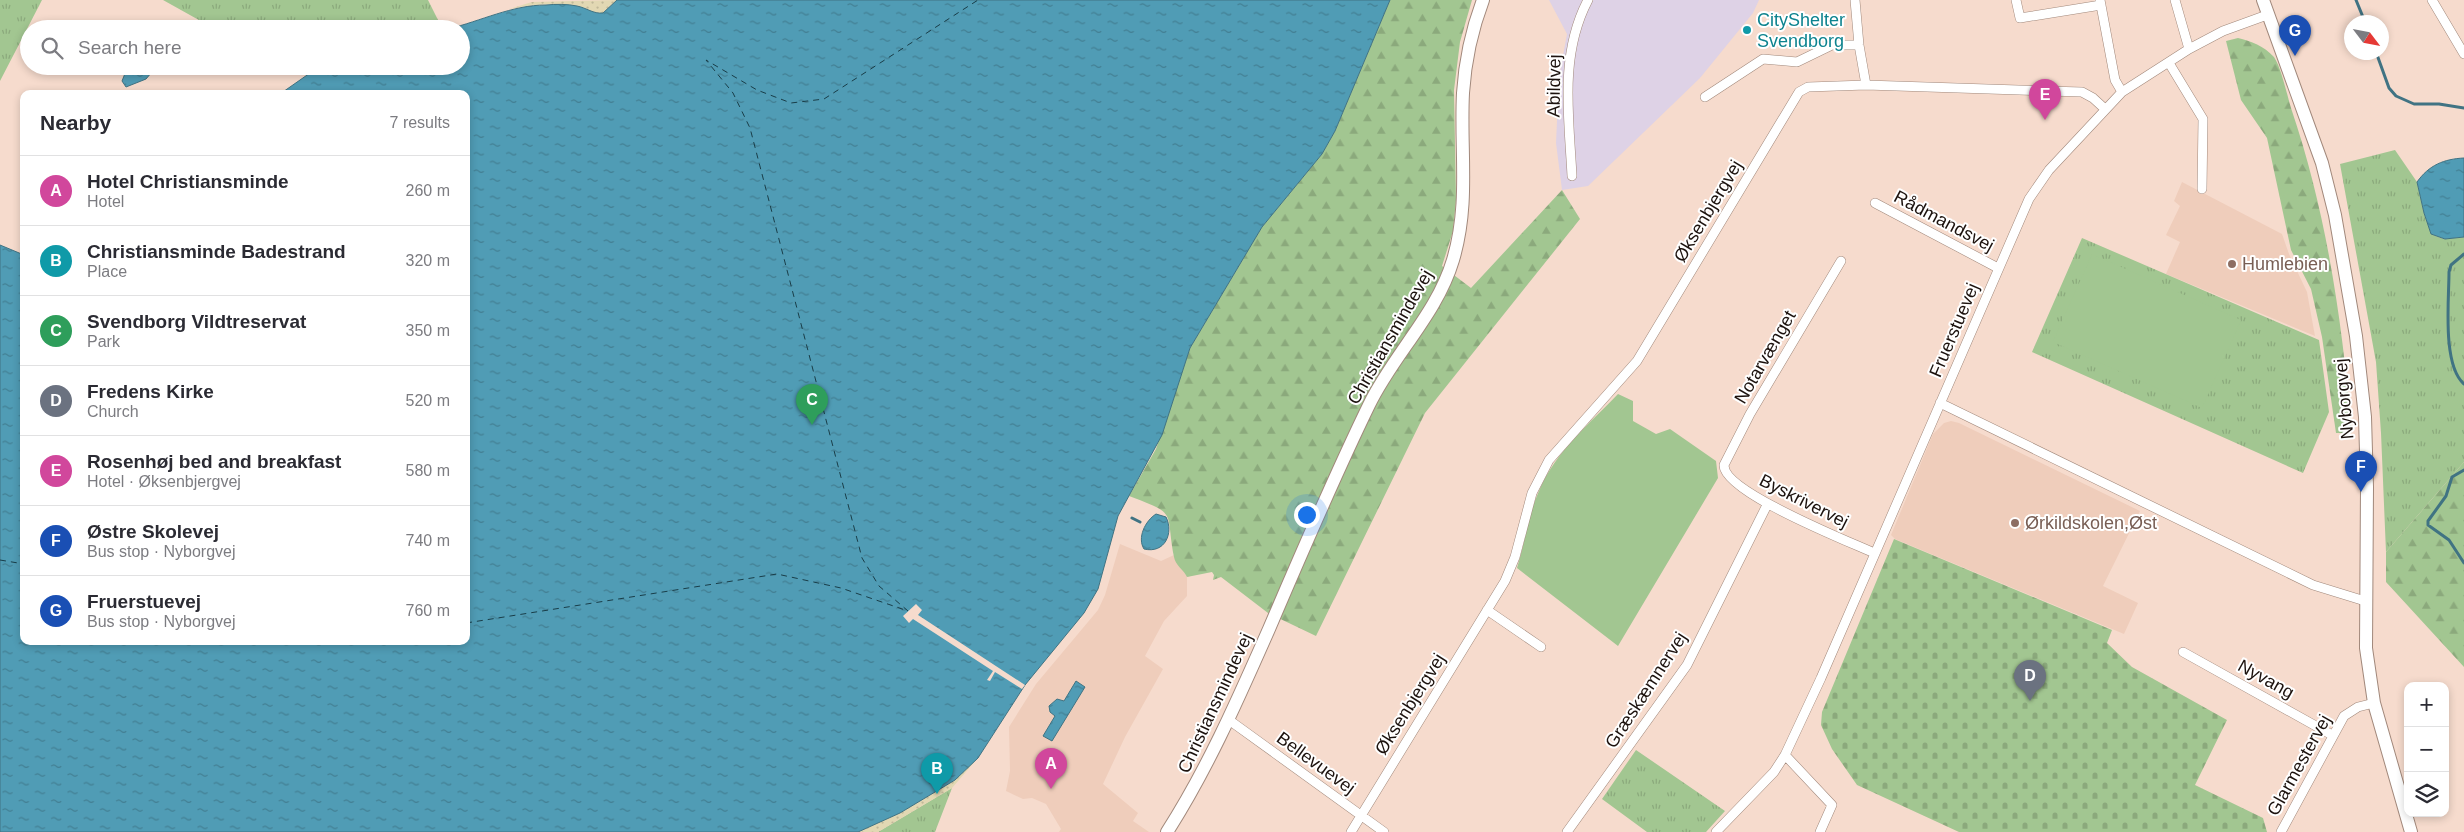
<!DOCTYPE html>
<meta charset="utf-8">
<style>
:root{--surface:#fff;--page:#f7f7f7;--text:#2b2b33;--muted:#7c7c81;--line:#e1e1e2;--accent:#387d8a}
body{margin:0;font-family:Arial,sans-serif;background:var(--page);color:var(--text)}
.controls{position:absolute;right:15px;bottom:15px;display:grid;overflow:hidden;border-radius:10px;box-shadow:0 2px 8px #0003}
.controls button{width:45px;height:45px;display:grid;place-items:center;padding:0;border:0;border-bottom:1px solid var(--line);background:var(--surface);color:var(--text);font:25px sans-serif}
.compass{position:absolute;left:2344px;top:15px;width:45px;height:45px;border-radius:50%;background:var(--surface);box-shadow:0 2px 8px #0003;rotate:122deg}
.you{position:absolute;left:1306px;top:514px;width:18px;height:18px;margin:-12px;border:4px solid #fff;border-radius:50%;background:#1a73e8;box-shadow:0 0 0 8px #1a73e833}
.badge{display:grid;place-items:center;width:32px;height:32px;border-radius:50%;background:var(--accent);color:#fff;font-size:16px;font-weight:700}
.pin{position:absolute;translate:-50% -41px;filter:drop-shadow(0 1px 2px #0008)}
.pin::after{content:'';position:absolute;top:26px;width:18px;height:15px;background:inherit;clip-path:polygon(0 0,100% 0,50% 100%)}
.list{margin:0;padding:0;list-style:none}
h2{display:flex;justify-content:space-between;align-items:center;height:65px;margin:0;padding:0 20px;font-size:21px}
h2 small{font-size:16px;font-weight:400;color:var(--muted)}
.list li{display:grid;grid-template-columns:32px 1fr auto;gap:15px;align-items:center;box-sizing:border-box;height:70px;padding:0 20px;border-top:1px solid var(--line)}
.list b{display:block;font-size:19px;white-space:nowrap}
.list p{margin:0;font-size:16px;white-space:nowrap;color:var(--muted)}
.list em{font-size:16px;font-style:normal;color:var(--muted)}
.icon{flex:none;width:28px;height:28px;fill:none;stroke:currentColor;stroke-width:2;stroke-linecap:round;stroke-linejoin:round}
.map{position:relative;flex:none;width:2464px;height:832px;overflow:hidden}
.search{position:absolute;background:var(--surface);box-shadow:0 2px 8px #0003;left:20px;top:20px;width:450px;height:55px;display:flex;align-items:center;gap:12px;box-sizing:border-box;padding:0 18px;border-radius:28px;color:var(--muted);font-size:19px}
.panel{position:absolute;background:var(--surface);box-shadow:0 2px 8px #0003;left:20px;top:90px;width:450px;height:555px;border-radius:10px}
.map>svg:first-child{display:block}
</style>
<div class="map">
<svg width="2464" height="832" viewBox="0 0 2464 832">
<defs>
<pattern id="grass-tufts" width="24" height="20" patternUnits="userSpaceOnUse" patternTransform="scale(1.25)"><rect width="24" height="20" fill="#a2c691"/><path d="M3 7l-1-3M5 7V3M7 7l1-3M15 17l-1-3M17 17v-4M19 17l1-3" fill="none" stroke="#8ba97c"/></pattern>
<pattern id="forest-firs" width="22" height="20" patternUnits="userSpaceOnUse" patternTransform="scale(1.25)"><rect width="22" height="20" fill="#a2c691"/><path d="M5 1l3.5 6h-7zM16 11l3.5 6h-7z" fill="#8ba97c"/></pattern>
<pattern id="sand-dots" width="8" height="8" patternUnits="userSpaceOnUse" patternTransform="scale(1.25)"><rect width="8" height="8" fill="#e2d8b3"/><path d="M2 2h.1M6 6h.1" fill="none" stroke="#c1b899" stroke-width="1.8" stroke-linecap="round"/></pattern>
<pattern id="cemetery-stones" width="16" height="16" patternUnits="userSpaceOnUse" patternTransform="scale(1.25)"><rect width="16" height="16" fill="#a2c691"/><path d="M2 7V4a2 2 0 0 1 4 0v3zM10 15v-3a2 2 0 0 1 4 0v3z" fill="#8ba97c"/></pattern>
<pattern id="water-ripples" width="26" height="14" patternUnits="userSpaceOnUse" patternTransform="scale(1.25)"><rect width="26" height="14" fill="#509cb5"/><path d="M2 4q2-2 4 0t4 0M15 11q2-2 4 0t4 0" fill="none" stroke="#427e92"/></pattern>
</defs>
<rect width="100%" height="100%" fill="#f6dbcd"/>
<!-- built -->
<path fill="#efcdbb" d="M2182,182L2282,234L2289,254L2307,292L2315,336L2166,274L2180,242L2166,235L2180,206L2174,201Z
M1951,421L1959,423L2140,511L2103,586L2138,603L2124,634L1895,539L1891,535L1933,434L1944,423Z
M1120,544L1161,561L1174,555L1187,576V596L1164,621L1145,656L1163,669L1125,737L1103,784L1138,813L1133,821L1149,832H1059L1061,829L1046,804L1032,798L1023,799L1006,791L1010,771L1009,727L1036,684L1098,610L1105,595Z"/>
<!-- industrial -->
<path fill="#ded2e6" d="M1549,0H1759L1753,13L1700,78L1588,186L1562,190L1556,143L1559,77L1567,34Z"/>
<!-- grass -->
<path fill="url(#grass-tufts)" d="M0,0H42L0,81Z
M163,0H428L441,26L429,29H215Z
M2395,150L2417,182L2424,213L2431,234L2444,239L2464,237V462L2386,552L2381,433L2376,362L2340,164Z
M2082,238L2319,340L2329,412L2303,473L2032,352Z
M1636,750L1725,811L1706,832H1647L1602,799Z
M952,788L935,832H878Z"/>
<!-- forest -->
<path fill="url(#forest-firs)" d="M1390,0H1472L1460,42L1454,90L1456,200L1453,231L1442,266L1471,288L1562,190L1580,219L1425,413L1316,636L1268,613L1221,577L1213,580L1214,575L1212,572L1187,577C1184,570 1175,565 1174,557C1165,510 1179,515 1129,496L1156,449L1190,348L1262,227L1322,154L1335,131Z
M2238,38C2251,41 2264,46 2274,57C2281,67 2287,95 2291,108C2327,214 2342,321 2352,433H2336L2322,337L2311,289L2291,250L2267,138L2241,100L2226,41Z
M2464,462V667L2386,582V552Z"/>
<!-- sand -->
<path fill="url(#sand-dots)" d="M617,0L603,13C592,14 584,7 573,5C552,3 530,5 509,9L532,2Z
M978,758L952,788L878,832H858L900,813L955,780Z"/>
<!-- cemetery -->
<path fill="url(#cemetery-stones)" d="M1894,539L2112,630L2107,643L2132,667L2227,720L2195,785L2263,818L2267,832H1959L1857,785L1832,749L1821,725L1822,712Z"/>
<!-- garden -->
<path fill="#a2c691" d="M2092,254L2241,320L2202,408L2053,342Z
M1618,394L1633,401V421L1656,434L1670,429L1716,461L1718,478L1618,646L1517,568C1525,543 1528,515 1539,491C1555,452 1590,423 1618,394Z"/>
<!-- water -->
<path fill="url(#water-ripples)" stroke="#407383" d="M617,0H1390L1335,131L1322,154L1262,227L1190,348L1162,435L1118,516L1098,589L1084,613L1025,685L978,758L955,780L900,813L858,832H0V245L24,255V641H466V94H280L320,66H461V29H448C481,21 512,5 546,5C556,4 568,4 577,6C587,8 593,14 603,13Z
M128,66H157L146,79L126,87L122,81Z
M2464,158V237L2445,239L2431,234L2424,213L2417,182C2429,165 2444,159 2464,158Z
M1156,514L1166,517C1174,533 1165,554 1144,549C1137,538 1145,521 1156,514Z
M1076,681L1085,687L1052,741L1043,736L1055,716L1050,712L1049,706L1057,699L1064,701Z"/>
<!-- pier -->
<path fill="#f6dbcd" d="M916,604L922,610L918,615L1025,685L1022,689L995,672L990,681L987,680L993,671L913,619L909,623L903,616Z"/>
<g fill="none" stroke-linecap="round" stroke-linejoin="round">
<!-- stream -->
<path stroke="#407383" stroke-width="3" d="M2356,0L2365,22
M2376,52L2389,88L2396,96L2414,104H2439L2464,108
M2464,254L2451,265L2449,272C2449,300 2442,365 2464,384
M2464,470L2452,477L2446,496L2428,521V525L2449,540L2464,563
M1132,518L1140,522"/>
<!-- ferry -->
<path stroke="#193d48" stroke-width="1" stroke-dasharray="6 5" stroke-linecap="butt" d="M0,560L24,564
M466,623L777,574L841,588L908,611L879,586L862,558L750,128L733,93L706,60L757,90L791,103L824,99L978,0"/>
<defs>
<path id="street" d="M1855,0L1859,45L1866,85
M2016,0L2020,18L2101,5
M2100,0L2115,80L2122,92
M2175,0L2189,49
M2432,0L2464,54
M2169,63L2203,119L2202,189
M1705,97L1763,59L1797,62L1832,45H1859
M1572,176C1569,117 1559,55 1588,0
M1875,203L1998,268
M1841,261L1750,414L1724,465C1723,492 1848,541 1874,553
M1940,403L2313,585L2365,601
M1487,610L1541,647
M2183,652L2332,735
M1229,720L1384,832
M1785,755L1832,805L1820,832
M1351,832L1505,581L1515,557L1532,493L1549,460L1637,361L1799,92L1808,87L1866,85L2082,92L2093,98L2105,109
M1567,832L1687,665L1767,505
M1716,832L1774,772L1785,755L1821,678L2029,199L2049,170L2122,92L2189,49L2223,31L2267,15
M2281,832L2344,716L2358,707L2374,703"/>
<path id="secondary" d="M2263,0L2322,163L2335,215L2356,336L2365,417L2367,487L2366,648L2374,703L2411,832
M1167,832C1208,768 1238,699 1269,629C1301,554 1333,479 1369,405C1393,355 1437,314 1453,260C1470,203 1460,151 1463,93C1465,62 1472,29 1483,0"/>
</defs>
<!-- street casing -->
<use href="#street" stroke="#a1887b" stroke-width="10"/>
<!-- secondary casing -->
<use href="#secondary" stroke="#a1887b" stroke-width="14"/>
<!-- street -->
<use href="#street" stroke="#fff" stroke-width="9"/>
<!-- secondary -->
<use href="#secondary" stroke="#fff" stroke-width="12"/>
</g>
<!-- markers -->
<circle fill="#0f9aa8" stroke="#fff" stroke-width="2" cx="1747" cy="30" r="5"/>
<g fill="#8d6e63" stroke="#fff" stroke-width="2">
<circle cx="2232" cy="264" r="5"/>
<circle cx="2015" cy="523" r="5"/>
</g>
<g text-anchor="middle" stroke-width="4" stroke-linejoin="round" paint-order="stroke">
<!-- culture labels -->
<g font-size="18" fill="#0d838f" stroke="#fff" text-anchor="start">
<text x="1757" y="26">CityShelter<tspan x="1757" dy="21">Svendborg</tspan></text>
</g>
<!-- street labels -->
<g font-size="18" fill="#1c120e" stroke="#fff">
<text transform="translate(1554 86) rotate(-89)" y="6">Abildvej</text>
<text transform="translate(1708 211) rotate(-59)" y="6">Øksenbjergvej</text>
<text transform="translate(1944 221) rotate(28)" y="6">Rådmandsvej</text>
<text transform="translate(1954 330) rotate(-67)" y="6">Fruerstuevej</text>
<text transform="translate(1390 337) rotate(-60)" y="6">Christiansmindevej</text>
<text transform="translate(1765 357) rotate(-60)" y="6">Notarvænget</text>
<text transform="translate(2344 399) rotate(-95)" y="6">Nyborgvej</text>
<text transform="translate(1804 501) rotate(27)" y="6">Byskrivervej</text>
<text transform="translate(2266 679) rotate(29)" y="6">Nyvang</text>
<text transform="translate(1646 690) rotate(-57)" y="6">Græskæmnervej</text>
<text transform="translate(1215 703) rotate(-65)" y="6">Christiansmindevej</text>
<text transform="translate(1410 704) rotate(-58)" y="6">Øksenbjergvej</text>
<text transform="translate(1316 763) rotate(36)" y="6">Bellevuevej</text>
<text transform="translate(2299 765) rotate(-61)" y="6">Glarmestervej</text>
</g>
<!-- education labels -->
<g font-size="18" fill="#785e54" stroke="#fff" text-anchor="start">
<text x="2242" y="270">Humlebien</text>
<text x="2025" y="529">Ørkildskolen,Øst</text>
</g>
</g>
</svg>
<div class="controls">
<button>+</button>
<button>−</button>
<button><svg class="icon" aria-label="layers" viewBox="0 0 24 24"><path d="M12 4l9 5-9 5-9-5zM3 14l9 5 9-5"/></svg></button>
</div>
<svg class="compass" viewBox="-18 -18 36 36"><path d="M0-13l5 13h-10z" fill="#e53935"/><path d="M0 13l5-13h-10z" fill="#7c7c81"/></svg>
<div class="you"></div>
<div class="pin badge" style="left:1051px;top:789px;background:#d1479c">A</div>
<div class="pin badge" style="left:937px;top:794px;background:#0f9aa8">B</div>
<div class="pin badge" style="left:812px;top:425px;background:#2e9e5b">C</div>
<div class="pin badge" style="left:2030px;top:701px;background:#6b7280">D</div>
<div class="pin badge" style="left:2045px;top:120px;background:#d1479c">E</div>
<div class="pin badge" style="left:2361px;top:492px;background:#1a4fb4">F</div>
<div class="pin badge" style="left:2295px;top:56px;background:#1a4fb4">G</div>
<div class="search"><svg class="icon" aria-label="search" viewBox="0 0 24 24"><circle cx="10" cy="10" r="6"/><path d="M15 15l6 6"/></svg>Search here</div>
<section class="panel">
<h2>Nearby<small>7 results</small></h2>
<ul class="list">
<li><span class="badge" style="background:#d1479c">A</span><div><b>Hotel Christiansminde</b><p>Hotel</p></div><em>260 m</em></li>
<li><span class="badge" style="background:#0f9aa8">B</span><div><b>Christiansminde Badestrand</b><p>Place</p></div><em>320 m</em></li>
<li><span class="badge" style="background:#2e9e5b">C</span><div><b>Svendborg Vildtreservat</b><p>Park</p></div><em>350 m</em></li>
<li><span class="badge" style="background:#6b7280">D</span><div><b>Fredens Kirke</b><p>Church</p></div><em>520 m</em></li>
<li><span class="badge" style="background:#d1479c">E</span><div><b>Rosenhøj bed and breakfast</b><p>Hotel · Øksenbjergvej</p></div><em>580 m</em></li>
<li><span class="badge" style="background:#1a4fb4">F</span><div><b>Østre Skolevej</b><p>Bus stop · Nyborgvej</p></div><em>740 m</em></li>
<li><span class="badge" style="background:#1a4fb4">G</span><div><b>Fruerstuevej</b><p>Bus stop · Nyborgvej</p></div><em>760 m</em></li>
</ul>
</section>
</div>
